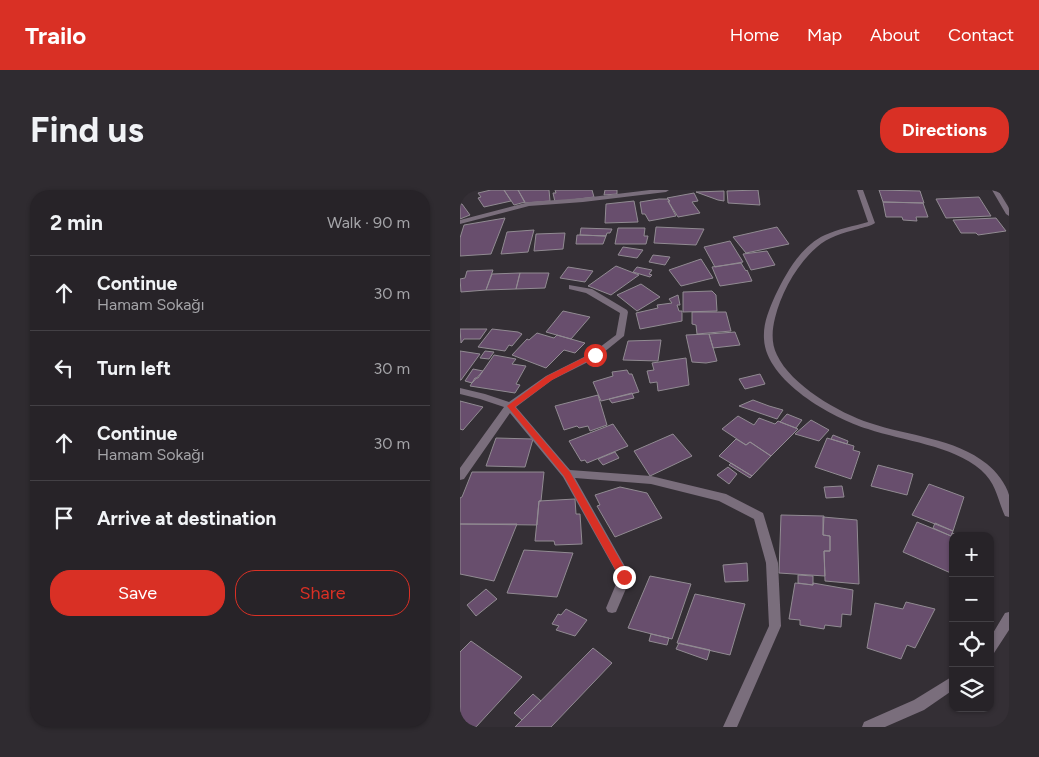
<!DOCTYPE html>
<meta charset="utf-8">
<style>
:root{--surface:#272328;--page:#2f2b30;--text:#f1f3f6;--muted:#a4a4a8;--line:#434045;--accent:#d93025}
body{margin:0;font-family:Figtree,sans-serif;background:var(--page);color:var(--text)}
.controls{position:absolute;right:15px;bottom:15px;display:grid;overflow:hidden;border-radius:10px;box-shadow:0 1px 4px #0004}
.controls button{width:45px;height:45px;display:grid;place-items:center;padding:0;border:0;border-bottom:1px solid var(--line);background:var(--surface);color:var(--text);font:25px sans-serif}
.stop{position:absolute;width:15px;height:15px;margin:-11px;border:4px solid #d93025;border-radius:50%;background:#fff}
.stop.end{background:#d93025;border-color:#fff;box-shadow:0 1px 5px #0008}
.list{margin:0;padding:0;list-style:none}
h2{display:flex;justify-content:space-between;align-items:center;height:65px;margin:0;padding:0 20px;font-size:21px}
h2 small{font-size:16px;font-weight:400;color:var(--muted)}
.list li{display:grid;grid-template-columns:32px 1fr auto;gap:15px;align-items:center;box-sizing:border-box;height:75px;padding:0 20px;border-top:1px solid var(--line)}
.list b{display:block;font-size:19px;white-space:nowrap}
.list p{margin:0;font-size:16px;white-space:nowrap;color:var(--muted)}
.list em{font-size:16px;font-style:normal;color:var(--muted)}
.actions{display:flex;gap:10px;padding:15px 20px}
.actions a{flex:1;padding:11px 0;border:1px solid var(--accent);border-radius:20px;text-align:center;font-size:18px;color:var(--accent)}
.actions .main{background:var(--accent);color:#fff}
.icon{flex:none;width:28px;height:28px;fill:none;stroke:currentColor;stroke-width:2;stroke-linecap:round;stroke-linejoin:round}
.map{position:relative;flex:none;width:549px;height:537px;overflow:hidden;border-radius:20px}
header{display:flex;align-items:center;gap:30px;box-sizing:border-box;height:70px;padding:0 25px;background:var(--accent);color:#fff}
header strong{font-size:24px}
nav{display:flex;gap:28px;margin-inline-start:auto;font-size:18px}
.intro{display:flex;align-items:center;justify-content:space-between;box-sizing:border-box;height:120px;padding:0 30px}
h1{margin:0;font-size:35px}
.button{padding:12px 22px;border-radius:20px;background:var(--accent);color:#fff;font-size:18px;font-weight:700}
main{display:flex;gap:30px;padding:0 30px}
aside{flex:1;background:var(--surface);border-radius:20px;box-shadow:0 1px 4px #0004}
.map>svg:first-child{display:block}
</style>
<header>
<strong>Trailo</strong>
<nav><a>Home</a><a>Map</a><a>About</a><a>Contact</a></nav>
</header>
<div class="intro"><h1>Find us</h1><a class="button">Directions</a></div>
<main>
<aside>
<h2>2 min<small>Walk · 90 m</small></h2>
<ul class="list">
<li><svg class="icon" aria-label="ahead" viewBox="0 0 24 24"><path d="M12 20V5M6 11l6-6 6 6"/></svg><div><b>Continue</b><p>Hamam Sokağı</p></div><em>30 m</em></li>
<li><svg class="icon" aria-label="left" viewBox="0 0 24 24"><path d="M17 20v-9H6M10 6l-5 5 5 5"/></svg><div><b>Turn left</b></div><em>30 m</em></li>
<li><svg class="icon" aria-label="ahead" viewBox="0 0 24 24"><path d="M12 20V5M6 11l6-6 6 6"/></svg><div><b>Continue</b><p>Hamam Sokağı</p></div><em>30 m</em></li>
<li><svg class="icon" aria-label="arrive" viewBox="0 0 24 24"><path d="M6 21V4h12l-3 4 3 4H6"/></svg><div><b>Arrive at destination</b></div></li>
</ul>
<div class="actions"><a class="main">Save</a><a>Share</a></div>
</aside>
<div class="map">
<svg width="549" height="537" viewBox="0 0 549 537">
<rect width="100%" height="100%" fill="#342f35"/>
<!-- building -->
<path fill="#684e6d" stroke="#918b92" d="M31,0H44L51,11L24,17L18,8L21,7L18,3Z
M44,0H58L65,12L54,15Z
M58,0H89L90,11L65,13Z
M95,0H132L134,7L95,12L93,3H96Z
M145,0H157V4L144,5Z
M298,0L300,15L268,13L267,1Z
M419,0L460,1L464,13L423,12Z
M264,1V11L258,10L236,2Z
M234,3L238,11L232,12L240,23L218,27L208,11H210L207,8Z
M519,7L531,26L486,28L476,9Z
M199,9H208L210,11H208L216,26L189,31L185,24H182L180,12Z
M174,11L178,32L145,33L146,14Z
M423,12L463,13L468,27H456L457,31L443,30L442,27H426Z
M0,14H2L10,25L0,29Z
M45,28L31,64L0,66V48L4,35Z
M536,28L546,41L518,45L516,43H501L493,30Z
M196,37L244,39L236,55L194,53Z
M317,37L329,54L286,63L273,47Z
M121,38L152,39L150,43H147L146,46L120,45Z
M158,38H185L184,46H188L186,54H155Z
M74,40L68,62L41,64L47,42Z
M105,43L103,59L74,61L76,44Z
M117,45H120L146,46L143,54H116Z
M270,51L283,72L255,77L244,57Z
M163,57L183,60L177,68L158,65Z
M307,61L315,75L291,80L283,64Z
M193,65L210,67L205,75L189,72Z
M241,69L253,88L221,96L209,80Z
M281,73L286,81L287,80L292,91L260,96L252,77Z
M156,76L179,85L151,105L128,96Z
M108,77L133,81L125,92L100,88Z
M177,77L192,80L189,84L192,85L190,87L173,82Z
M33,80L26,100L1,102L0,89L5,88L7,81Z
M60,83H89L85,98L56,99Z
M60,83L56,99L26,100L32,84Z
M181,94L200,107L177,121L157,105Z
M252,101L256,105L257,121L223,122V102Z
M218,105L220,115H217L219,121H222V131L180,139L176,123L198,118L197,115L212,113L209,109Z
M103,121L130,127L111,149L86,142Z
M232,122H266L271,141L237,144L236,135L232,134Z
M0,139H27L20,149H4L1,153Z
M32,139L58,142L62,144L52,156L49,155L45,161L18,157Z
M275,142L280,155L253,158L249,144Z
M77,143L94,148L97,145L125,153L115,163L104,160L86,178L52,165L67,149L69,150Z
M249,144L257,171L246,173L232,172L226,145Z
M201,150L198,171L163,170L168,151Z
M0,161L20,164L1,190H0Z
M25,161L34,162L29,169L20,168Z
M34,165L56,169L52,174L66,176L56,194L60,195L55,203L10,196L15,188H18Z
M226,168L229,195L198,201L197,192L190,193L187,181L194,180L192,173Z
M13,179L23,181L12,193L5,191Z
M167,180L169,184H172L179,202L141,211L133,192L153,186L152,182Z
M300,184L305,194L285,199L279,189Z
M172,203L174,208L152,213L149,209Z
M138,205L147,235L130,241L128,236L119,238L117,236L104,240L95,216Z
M293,210L309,216L323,220L317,229L279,216Z
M0,211L23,217L3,240L0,239Z
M327,224L342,230L336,238L320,232Z
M278,226L294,235L299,228L315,234L318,231L338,239L311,266L290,252L286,255L262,239Z
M351,230L369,240L359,251L335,244Z
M153,234L168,256L127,273L125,270L121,271L109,251Z
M213,244L232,266L190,286L174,261Z
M373,245L388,251L387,254L371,249Z
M36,248L73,249L65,277L26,276Z
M367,248L394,256L393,260L400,262L391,289L355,277Z
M276,249L286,255L290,252L311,266L292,286L259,266Z
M155,262L159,268L143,275L138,269Z
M271,273L292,286L290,288L269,275Z
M418,275L453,284L447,305L411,296Z
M268,277L277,284L269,294L257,285Z
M12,282H84L81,311H79L77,335L0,334V308L2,307Z
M469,294L504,307L493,341L452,325Z
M382,296L384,307L366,308L364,297Z
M160,297L187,303L202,328L155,347L137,316L140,315L135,305Z
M115,309L116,324H120L122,354L95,355L94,351H75L79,311Z
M321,325L364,326L363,345L370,346V361H364L365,386L319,383Z
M363,327L397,330L399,394L365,391L364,361H370V346L363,345Z
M457,332L491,346L492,343L500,346H493V384L443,362Z
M475,333L493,341L491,346L473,338Z
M0,334H57L34,391L0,384Z
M64,360L113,363L97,407L47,403Z
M287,373L288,391L265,392L263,375Z
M338,385L353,386V395L338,393Z
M190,386L231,394L212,449L168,438Z
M335,393L353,395V393L393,400L391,425L382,424L381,437L365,435L364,439L340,435V430L329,429Z
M26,399L37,409L16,426L7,415Z
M235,404L285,414L270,465L217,453Z
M446,412L475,419L455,458L447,455L441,469L407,458L415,413L443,419Z
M106,419L127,430L115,446L96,440L99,436L92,434L98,424L101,425Z
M191,444L209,448L207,455L189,451Z
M11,451L62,487L16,537H0V462Z
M219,453L250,460L247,470L216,459Z
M133,458L152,473L91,537H55Z
M73,504L81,511L62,530L54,523Z"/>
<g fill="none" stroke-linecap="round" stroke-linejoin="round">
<!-- street -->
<path fill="#7a6e7c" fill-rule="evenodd" d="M190,0H209L206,2L123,12L69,16L0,34V30L69,12L123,8Z
M397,0H403L415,33C411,36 404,37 398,39C383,43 368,47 357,57C337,74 321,103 315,128C312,140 311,153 317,165C331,195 379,223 410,233C448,246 495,248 527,274C536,281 546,294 549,305C549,311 549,320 549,327L545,326C537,309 537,294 521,280C492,255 443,251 408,239C372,228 306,191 304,149C303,133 309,120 315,106C326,83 341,56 365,45C378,39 394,36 408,32Z
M532,0H538L549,18V26L546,24Z
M109,95L132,99L167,120L168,122L164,146L138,167L92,190L56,217L110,280L191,286L266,304L303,323L304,326L318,373L321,436L277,537H263L309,436L306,373L294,329L259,311L191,294L115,288L171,387L156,422L152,423L148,422L146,418L159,387L103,287L50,223L4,289L0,290V278L44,217L20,209L0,204V198L25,204L49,212L86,186L132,163L156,145L160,123L126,103L109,99Z
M549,422V440L534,463L530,465V448L545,423Z
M493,486V500L464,520L425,537H402L404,532L454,510Z"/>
</g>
<!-- route -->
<path fill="#d93025" d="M135,162L138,165L137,166L92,190L55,217L110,282L168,384L169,387L164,391L161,390L104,286L47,216L87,186Z"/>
</svg>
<div class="controls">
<button>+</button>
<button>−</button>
<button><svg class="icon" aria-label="locate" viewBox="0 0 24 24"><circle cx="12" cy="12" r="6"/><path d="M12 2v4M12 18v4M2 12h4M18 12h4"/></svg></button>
<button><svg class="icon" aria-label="layers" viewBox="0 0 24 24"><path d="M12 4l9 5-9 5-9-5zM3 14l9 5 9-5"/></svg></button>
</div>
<div class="stop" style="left:135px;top:165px"></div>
<div class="stop end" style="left:164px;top:387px"></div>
</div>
</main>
